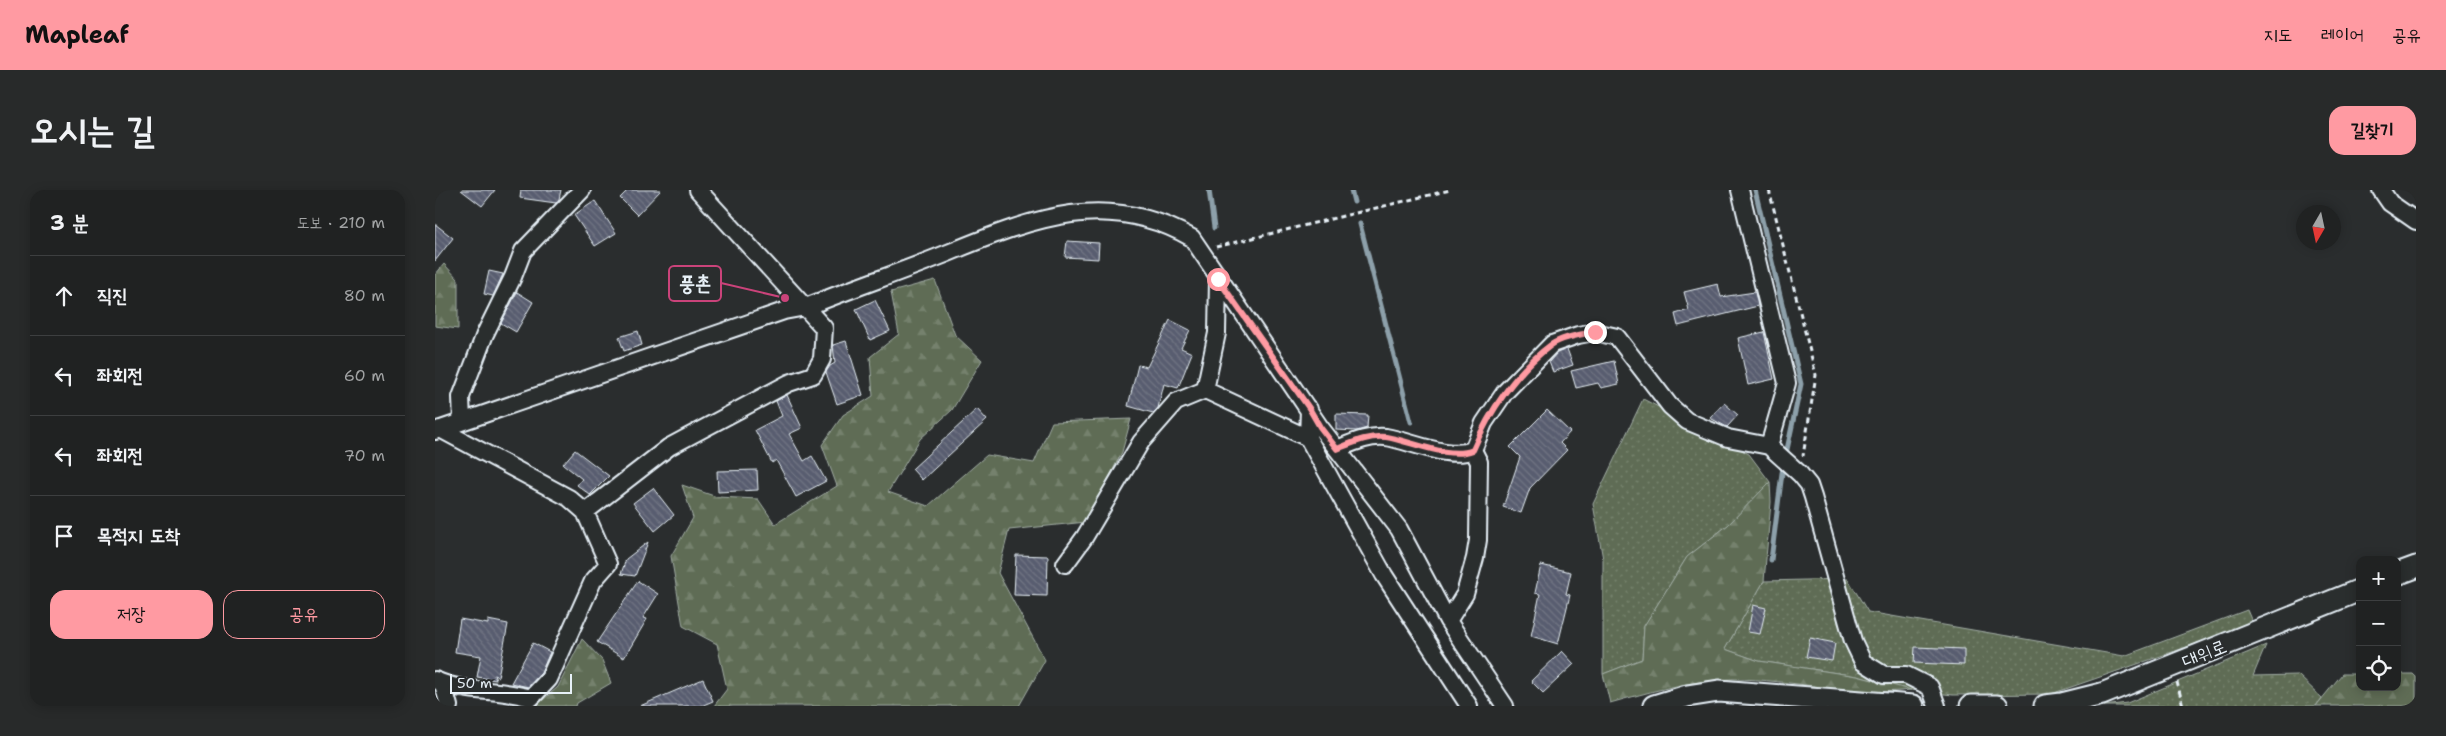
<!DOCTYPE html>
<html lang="ko">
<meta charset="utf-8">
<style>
:root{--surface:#202222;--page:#282a2a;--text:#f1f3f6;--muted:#a2a4a5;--line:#3d3f40;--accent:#ff9aa2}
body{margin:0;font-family:"Shantell Sans","Poor Story",sans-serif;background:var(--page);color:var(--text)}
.controls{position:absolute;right:15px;bottom:15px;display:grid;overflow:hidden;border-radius:10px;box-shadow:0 2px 12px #0003}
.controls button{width:45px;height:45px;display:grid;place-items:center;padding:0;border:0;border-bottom:1px solid var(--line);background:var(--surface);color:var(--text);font:25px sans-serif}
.compass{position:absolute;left:1861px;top:15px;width:45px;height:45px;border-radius:50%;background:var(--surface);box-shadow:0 2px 12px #0003;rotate:189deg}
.scale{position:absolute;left:15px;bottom:12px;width:122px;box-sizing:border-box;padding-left:5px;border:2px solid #e8f1f8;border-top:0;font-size:14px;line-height:18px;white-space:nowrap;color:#e8f1f8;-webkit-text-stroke:4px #2a2d2e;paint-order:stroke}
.stop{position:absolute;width:15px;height:15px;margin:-11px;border:4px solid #ff9aa2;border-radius:50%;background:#fff}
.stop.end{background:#ff9aa2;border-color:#fff;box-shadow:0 1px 5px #0008}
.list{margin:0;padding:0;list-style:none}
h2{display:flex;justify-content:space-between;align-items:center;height:65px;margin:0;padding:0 20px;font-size:21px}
h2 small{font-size:16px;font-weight:400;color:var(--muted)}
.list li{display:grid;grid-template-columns:32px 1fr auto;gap:15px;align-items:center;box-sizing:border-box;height:80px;padding:0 20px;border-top:1px solid var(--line)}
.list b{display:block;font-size:19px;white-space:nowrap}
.list em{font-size:16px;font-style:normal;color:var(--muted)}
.actions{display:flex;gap:10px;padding:15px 20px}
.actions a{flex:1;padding:11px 0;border:1px solid var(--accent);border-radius:15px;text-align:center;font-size:18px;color:var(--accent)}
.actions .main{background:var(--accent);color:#111}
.icon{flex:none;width:28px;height:28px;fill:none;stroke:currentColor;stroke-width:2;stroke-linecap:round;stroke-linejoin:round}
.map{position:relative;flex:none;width:1981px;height:516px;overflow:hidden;border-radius:15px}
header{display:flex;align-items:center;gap:30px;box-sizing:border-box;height:70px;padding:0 25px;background:var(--accent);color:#111}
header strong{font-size:24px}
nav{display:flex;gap:28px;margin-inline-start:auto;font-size:18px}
.intro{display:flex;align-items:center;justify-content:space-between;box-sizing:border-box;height:120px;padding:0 30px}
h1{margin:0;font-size:35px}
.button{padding:12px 22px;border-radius:15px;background:var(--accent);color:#111;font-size:18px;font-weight:700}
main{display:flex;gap:30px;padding:0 30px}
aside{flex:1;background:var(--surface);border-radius:15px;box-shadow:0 2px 12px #0003}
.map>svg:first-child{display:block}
</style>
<header>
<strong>Mapleaf</strong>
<nav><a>지도</a><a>레이어</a><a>공유</a></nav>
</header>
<div class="intro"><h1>오시는 길</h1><a class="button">길찾기</a></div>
<main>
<aside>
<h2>3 분<small>도보 · 210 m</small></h2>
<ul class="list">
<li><svg class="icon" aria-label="ahead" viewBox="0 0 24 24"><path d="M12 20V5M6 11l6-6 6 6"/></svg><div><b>직진</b></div><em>80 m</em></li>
<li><svg class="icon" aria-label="left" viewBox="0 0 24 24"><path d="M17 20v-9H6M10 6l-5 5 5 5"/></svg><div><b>좌회전</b></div><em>60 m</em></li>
<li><svg class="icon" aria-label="left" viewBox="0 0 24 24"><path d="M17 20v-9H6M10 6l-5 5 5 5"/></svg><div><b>좌회전</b></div><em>70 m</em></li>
<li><svg class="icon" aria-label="arrive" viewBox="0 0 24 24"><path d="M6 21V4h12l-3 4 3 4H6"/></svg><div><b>목적지 도착</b></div></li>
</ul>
<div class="actions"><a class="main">저장</a><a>공유</a></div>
</aside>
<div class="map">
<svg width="1981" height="516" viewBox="0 0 1981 516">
<defs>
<pattern id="grass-dots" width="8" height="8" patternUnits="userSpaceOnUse" patternTransform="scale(1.25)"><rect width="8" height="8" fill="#5e6c54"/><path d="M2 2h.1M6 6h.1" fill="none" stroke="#75816d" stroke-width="1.8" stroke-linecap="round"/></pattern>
<pattern id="forest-firs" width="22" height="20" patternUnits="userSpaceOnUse" patternTransform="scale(1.25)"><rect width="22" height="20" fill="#5e6c54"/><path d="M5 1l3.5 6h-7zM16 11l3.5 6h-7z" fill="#75816d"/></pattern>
<pattern id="building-back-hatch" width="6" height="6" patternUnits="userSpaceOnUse" patternTransform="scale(1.25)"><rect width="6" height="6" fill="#595d6f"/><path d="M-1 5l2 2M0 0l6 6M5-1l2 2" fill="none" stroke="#717584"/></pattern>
</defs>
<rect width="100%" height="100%" fill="#2a2d2e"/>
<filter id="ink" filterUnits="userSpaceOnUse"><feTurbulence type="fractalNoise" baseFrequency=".02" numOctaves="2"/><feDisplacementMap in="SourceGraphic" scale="10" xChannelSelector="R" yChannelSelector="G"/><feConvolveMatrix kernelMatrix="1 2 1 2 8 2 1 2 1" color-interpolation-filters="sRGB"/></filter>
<g filter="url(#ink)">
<!-- grass -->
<path fill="url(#grass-dots)" stroke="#a3aea6" d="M1208,209L1314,264L1335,292L1293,335L1252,367L1209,436L1207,469L1168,484V369L1158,314Z
M1413,389L1433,422L1689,466L1812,420L1818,434L1616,504L1518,505L1476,500L1422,486L1324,471L1290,459L1329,391Z
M1831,455L1818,486L1863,485L1887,508L1881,516H1669L1692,513Z"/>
<!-- forest -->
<path fill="url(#forest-firs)" stroke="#a3aea6" d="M9,74L23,89V139L0,136V85Z
M500,90L520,145L547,170L517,220L485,249L453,302L493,316L552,265L599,273L617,232L696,229L687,262L651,332L574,340L563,383L610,470L584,516H279L292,499L282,454L248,436L236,366L258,328L247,295L282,307L323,309L340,334L402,296L387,255L408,225L438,206L435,167L464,144L456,102Z
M1335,292L1336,312L1329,391L1290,459L1324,471L1422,486L1476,500C1417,507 1358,489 1298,489C1256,490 1214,502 1175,513L1168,484L1207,469L1209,436L1252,367L1293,335Z
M147,449L167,470L176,493L142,513L141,516H101L123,497Z
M1907,484H1925V497H1962V484H1978L1981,487V516H1881Z"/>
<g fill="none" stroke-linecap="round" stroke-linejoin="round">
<!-- stream -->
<path stroke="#8da0aa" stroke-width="5" d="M774,0L779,38
M916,0L919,12
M1320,0L1366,194L1347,283L1336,370
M925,34L976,232"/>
</g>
<!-- building -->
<path fill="url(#building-back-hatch)" stroke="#e8f1f8" d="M26,0H60L47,16Z
M86,0H126L124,9L121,13L85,8Z
M193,0H226L202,25L185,8Z
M160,11L181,43L160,56L139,25Z
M0,34L18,48L0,71Z
M632,51L664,53L663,69L630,67Z
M54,81L68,84L58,106L49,104Z
M1283,94L1286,107L1320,102L1323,116L1243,136L1240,124L1254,120L1249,102Z
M82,102L98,112L81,142L66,133Z
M440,110L455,141L435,150L421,119Z
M735,130L755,140L746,158L757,163L743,198L729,194L723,218L718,223L693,216L703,175L712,177Z
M203,141L207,155L189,161L184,147Z
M1329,142L1339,189L1313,195L1303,148Z
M411,151L428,205L402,214L391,182L395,176L400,173L398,155Z
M1132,159L1138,175L1118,182L1114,172L1122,163Z
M1179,171L1184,194L1166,198L1163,193L1141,198L1136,181Z
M352,205L367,238L354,244L369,271L377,266L391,291L361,307L341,270L337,273L320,240L347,226L341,211Z
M1289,213L1303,225L1292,237L1275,228Z
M542,219L552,230L487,290L477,279Z
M1112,220L1135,242L1125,253L1132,260L1095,298L1086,323L1068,317L1085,267L1075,257Z
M901,224L933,225L932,238L922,241L901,240Z
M140,260L174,286L155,305L142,295L147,289L128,274Z
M322,280L323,300L283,302L282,281Z
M218,298L239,325L220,341L198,313Z
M213,352L200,386L186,384L191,369Z
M581,365L613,366L612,406L579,405Z
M1106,375L1136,382L1131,404L1135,405L1123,454L1096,446L1105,404L1100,403Z
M203,391L223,404L208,428L212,429L189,468L162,452Z
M1318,415L1331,418L1325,444L1313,442Z
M25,429L53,434V430L73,434L63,487L59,485L61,490L42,487L46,466L20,462Z
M1375,448L1400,453L1397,471L1371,467Z
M98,453L115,462L106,483L93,497L76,493Z
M1480,457L1529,459V475L1479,473Z
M1127,461L1139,474L1108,503L1096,491Z
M268,489L278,511L266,516H205Z"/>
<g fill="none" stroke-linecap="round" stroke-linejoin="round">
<defs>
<path id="minor" d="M1305,0L1352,193L1334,256
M1946,0L1955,13L1981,31
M770,200L782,143L783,89
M874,219L873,248L949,385L1034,516
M27,231L26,207L50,144L78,87L88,61L147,0
M0,241L349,121L371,117C418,98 466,82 513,63C600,27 673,0 757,48L885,237L964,339L1013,431L1070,516
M902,259C917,253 934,245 951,247C976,251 1014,270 1038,260L1049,233L1070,202L1117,154L1143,145L1160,142L1182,147L1235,216L1252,231L1293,248L1334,256L1365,284L1374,295L1378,307L1418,451L1428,472L1449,485H1471L1495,497L1502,516
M150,322L234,257L354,193L378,185L387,169L389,138L263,0
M630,374L649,348L706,252L741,212L770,200L873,248
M1013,431L1030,404L1040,368L1043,350L1044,272L1038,260
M0,490C32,504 63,498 96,508L114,489L158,391L173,374L150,322L134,308L5,239
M8,494L14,516"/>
<path id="major" d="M1962,384L1981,377
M1219,516L1252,506L1284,501L1478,516
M1536,516H1562
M1610,516L1627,514L1667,504L1925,400"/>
</defs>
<!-- minor casing -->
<use href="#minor" stroke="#e8f1f8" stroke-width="20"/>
<!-- major casing -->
<use href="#major" stroke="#e8f1f8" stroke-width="25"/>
<!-- path -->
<path stroke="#e8f1f8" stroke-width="3" stroke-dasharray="5 4" stroke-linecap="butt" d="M1334,0L1381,185L1368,266
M781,57L1015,0
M1742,492L1748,516"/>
<!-- minor -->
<use href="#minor" stroke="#2a2d2e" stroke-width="16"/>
<!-- major -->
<use href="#major" stroke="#2a2d2e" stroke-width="21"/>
</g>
</g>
<g fill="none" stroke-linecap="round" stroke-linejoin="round" filter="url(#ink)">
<!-- route -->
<path stroke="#ff9aa2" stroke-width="6" d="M783,89L874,218L885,237L902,259C917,253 934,245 951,247C976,251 1014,270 1038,260C1054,222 1081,181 1116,155C1127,147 1146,144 1160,142"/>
</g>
<g text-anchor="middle" stroke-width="5" stroke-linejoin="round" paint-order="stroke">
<!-- street labels -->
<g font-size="19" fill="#e8f1f8" stroke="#2a2d2e">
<text transform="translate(1769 463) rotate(-22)" y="7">대위로</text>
</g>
</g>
<!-- callouts -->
<path fill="none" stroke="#ca437a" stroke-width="2" d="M350 108L286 93"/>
<circle fill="#ca437a" stroke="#2a2d2e" stroke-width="2" cx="350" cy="108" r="5"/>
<rect fill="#2a2d2e" stroke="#ca437a" stroke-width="2" x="234" y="76" width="52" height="35" rx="5"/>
<g font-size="20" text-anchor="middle" font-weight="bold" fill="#e8f1f8">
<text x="260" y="100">풍촌</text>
</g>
</svg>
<div class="controls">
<button>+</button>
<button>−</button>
<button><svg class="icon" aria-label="locate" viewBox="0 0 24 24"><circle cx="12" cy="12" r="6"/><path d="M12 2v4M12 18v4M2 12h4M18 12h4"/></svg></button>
</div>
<svg class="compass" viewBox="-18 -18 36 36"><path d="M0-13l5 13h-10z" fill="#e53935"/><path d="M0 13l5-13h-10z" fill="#a2a4a5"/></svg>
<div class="scale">50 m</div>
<div class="stop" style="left:783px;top:89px"></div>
<div class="stop end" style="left:1160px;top:142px"></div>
</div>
</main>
